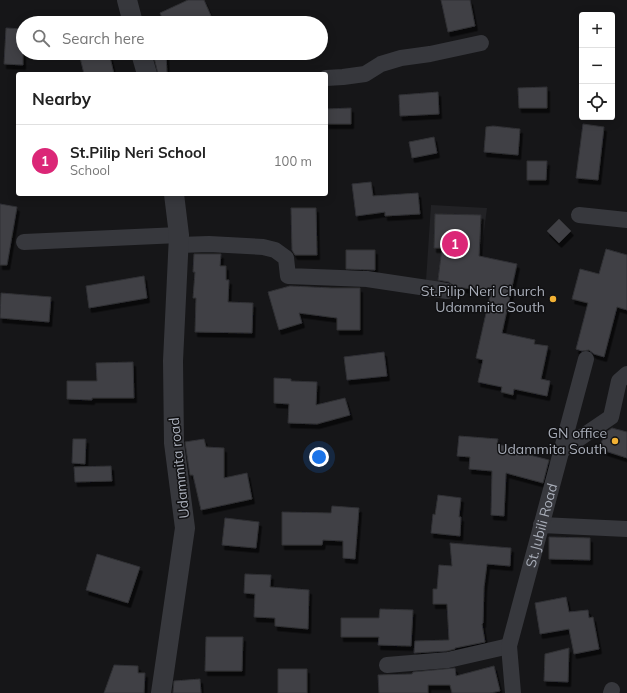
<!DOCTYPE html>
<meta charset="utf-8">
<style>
:root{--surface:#fff;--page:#f6f6f6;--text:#222;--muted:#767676;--line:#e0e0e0;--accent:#db2777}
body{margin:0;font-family:Mulish,sans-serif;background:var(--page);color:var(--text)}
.controls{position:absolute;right:12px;top:12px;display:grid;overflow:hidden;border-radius:4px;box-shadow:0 2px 10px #0003}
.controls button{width:36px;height:36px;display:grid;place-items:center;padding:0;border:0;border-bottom:1px solid var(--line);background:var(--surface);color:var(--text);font:20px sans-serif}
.you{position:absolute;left:319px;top:457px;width:14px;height:14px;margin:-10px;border:3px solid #fff;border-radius:50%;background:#1a73e8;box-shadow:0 0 0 6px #1a73e833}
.badge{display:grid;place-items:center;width:26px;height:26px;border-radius:50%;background:var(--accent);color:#fff;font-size:13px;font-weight:700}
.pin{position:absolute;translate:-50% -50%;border:2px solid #fff;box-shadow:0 1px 4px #0006}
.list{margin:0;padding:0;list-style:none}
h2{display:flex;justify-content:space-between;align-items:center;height:52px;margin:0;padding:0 16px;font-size:17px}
h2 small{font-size:13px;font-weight:400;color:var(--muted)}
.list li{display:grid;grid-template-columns:26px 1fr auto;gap:12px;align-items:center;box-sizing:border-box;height:72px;padding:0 16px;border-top:1px solid var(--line)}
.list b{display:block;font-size:15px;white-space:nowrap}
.list p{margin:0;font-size:13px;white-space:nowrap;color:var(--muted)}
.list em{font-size:13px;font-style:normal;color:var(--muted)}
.icon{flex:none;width:22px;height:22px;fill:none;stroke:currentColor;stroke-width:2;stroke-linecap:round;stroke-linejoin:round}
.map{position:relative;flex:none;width:627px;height:693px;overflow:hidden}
.search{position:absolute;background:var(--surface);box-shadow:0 2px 10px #0003;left:16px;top:16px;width:312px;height:44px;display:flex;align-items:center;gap:10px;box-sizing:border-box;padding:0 14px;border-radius:22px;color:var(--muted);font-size:15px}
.panel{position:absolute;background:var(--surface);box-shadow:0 2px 10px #0003;left:16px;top:72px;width:312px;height:124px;border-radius:4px}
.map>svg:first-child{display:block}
</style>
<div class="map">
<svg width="627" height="693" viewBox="0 0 627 693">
<defs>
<filter id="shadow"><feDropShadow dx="2.5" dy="4.5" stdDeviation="0" flood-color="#0009"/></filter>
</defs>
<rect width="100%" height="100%" fill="#161618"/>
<!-- built -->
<path fill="#222225" d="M431,205L487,208L476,291L438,288L426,281Z"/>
<!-- building -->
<path fill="#404145" stroke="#303034" filter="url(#shadow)" d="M188,0H204L211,16L193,23H164L160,13Z
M441,0H470L475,26L448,32Z
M6,28L23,29V65L4,64Z
M79,53H109L114,74H84Z
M153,53H166L167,74H158Z
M547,87V108H519L518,88Z
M438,92L439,114L400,116L399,95Z
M351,108V124H326V109Z
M583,124L604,127L598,180L576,178Z
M493,126L520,129L518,155L484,152L486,127Z
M434,137L437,153L412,158L409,142Z
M527,161H547L546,180H527Z
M371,182L373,196L418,193L420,214L385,216V212L356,216L352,184Z
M0,204L17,207L7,265H0Z
M291,208H316L317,255H295L292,250Z
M435,214L481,215L479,256L517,264L502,333L535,340L534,344L548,346L541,379L550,381L547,396L514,389L513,395L501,392L502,387L478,382L483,360L476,358L491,291L455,287L449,282L438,280L442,248H434Z
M559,219L571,231L559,243L547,231Z
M606,249L627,255V310L617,307L604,357L594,354L589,350L582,351L576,349L588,303L572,299L580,269L599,274Z
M346,250H375V270L346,269Z
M194,254H221L220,266H226V280H229L228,302L253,303L252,333L195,332L196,298H193L195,272H193Z
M144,276L147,298L89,308L86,286Z
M290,286L332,288H360V330H337V318L299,313L302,323L279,330L268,292Z
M1,293L51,297L49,322L0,318Z
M384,352L387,376L347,380L344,357Z
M133,362L134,398H92V400L67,399V381H97L96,363Z
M274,378L291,379V381L317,382L316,405L345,398L350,415L317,424L288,423L289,404L274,403Z
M612,428L627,432V458L599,449L605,433Z
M459,436L498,439L497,444L514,448V451L549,460L543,483L506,473L504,516L491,515L492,471L469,469L470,457L457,456Z
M73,439H86L85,464L72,463Z
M204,439L206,447L224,448V478L247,473L252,499L201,510L193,475H190L185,442Z
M111,466L112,481L75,482L74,467Z
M438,495L461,498L459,517H461L460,536L431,533L433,514L435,515Z
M332,506L359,508L355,559L343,558V541L323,540L322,545H282V512L331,513Z
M225,518L259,522L256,548L222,545Z
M549,537L590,538V560L549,559Z
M450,543L511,548L510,566L487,564L484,587L483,623L482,624L485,642L455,648V649L447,651L414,653L415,641L449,640L447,604H433V589H437L439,565L452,566Z
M97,554L140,567L128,603L86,590Z
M245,574L271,575L270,587L309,590L308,629L275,626V618L254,617L255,594L244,593Z
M566,597L569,612L588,610L589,618L593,617L599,649L574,654L569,629L540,634L535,603Z
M380,609L413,610L411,646L378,645L379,637H341V618H379Z
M206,637H243L242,671H205Z
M569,648L568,682L544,681L545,654Z
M114,665L138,666V673H145L144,693H104Z
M494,666L500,691L490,693H452L450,685H428V693H379L378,675L412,674L413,672L455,668L456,676Z
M278,669H307V693H278Z
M200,679L201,693H173L174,681Z"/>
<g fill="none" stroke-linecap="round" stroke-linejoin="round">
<!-- minor -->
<g stroke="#37383d" stroke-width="16">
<path d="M326,78L343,77L365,74L381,64L401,58L430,54L481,43"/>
<path d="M579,215L627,220"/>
<path d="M24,242L179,235"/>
<path d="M179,245L209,244L263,247L275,250L286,258L288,276L367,279L447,291"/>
<path d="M561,451L611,417L619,381L627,374"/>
<path d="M541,525L627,529"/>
<path d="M387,665L448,660L509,646"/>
<path id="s1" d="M513,693L509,646L586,359"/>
<path d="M611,693L612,690"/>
</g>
<!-- tertiary -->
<path stroke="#37383d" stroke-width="20" d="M127,0L133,23
M141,53L147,74
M161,693L185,528L174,443L173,361L179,235L174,194"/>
</g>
<!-- markers -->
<g fill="#f2b134" stroke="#111113" stroke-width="1.5">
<circle cx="553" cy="299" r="4"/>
<circle cx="615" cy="441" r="4"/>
</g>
<g text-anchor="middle" stroke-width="3" stroke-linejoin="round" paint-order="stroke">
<!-- poi labels -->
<g font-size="14" fill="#a8adb8" stroke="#111113" text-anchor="end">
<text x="545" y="296">St.Pilip Neri Church<tspan x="545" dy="16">Udammita South</tspan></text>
<text x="607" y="438">GN office<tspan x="607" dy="16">Udammita South</tspan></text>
</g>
<!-- street labels -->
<g font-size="14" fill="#a8adb8" stroke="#111113">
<text transform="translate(179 468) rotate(-96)" y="5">Udammita road</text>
<text dy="5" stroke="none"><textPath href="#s1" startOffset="172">St.Jubili Road</textPath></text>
</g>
</g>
</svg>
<div class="controls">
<button>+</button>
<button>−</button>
<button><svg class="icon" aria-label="locate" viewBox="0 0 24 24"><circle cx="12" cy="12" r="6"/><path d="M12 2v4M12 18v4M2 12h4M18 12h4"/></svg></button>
</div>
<div class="you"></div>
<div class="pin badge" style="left:455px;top:244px">1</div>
<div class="search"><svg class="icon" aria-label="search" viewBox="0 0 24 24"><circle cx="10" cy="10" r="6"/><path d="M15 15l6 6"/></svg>Search here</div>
<section class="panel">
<h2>Nearby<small></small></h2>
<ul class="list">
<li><span class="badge">1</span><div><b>St.Pilip Neri School</b><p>School</p></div><em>100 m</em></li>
</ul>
</section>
</div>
